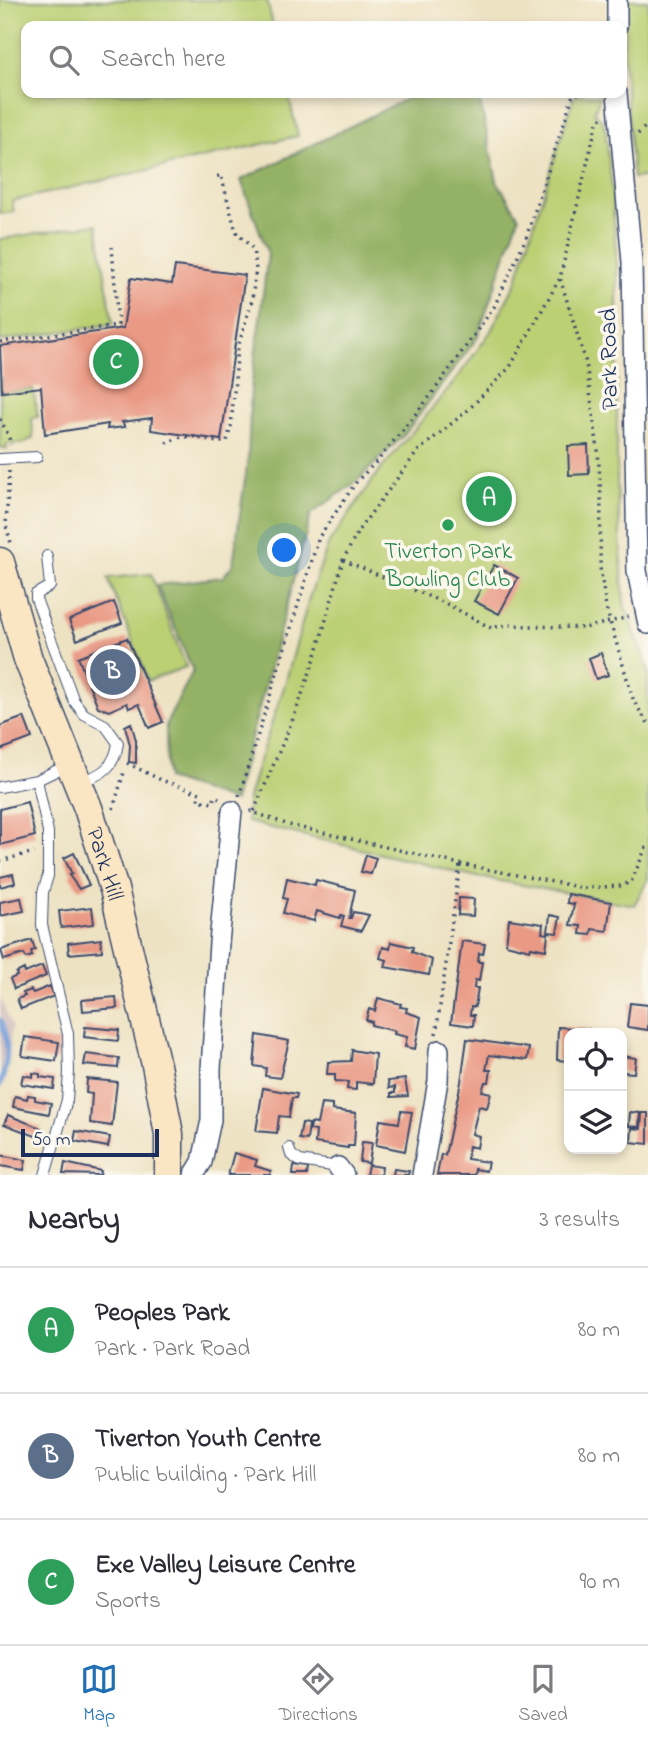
<!DOCTYPE html>
<meta charset="utf-8">
<style>
:root{--surface:#fff;--page:#f2f2f3;--text:#2b2b33;--muted:#7c7c81;--line:#e1e1e2;--accent:#1f6fb2}
body{margin:0;font-family:"Indie Flower",sans-serif;background:var(--page);color:var(--text)}
.controls{position:absolute;right:21px;bottom:21px;display:grid;overflow:hidden;border-radius:14px;box-shadow:0 4px 10px #0003}
.controls button{width:63px;height:63px;display:grid;place-items:center;padding:0;border:0;border-bottom:2px solid var(--line);background:var(--surface);color:var(--text);font:35px sans-serif}
.scale{position:absolute;left:21px;bottom:18px;width:138px;box-sizing:border-box;padding-left:7px;border:4px solid #1b2f5e;border-top:0;font-size:19px;line-height:24px;white-space:nowrap;color:#1b2f5e;-webkit-text-stroke:5px #fbf7ec;paint-order:stroke}
.you{position:absolute;left:285px;top:551px;width:24px;height:24px;margin:-18px;border:5px solid #fff;border-radius:50%;background:#1a73e8;box-shadow:0 0 0 10px #1a73e833}
.badge{display:grid;place-items:center;width:46px;height:46px;border-radius:50%;background:var(--accent);color:#fff;font-size:23px;font-weight:700}
.pin{position:absolute;translate:-50% -50%;border:4px solid #fff;box-shadow:0 2px 7px #0006}
.list{margin:0;padding:0;list-style:none}
h2{display:flex;justify-content:space-between;align-items:center;height:91px;margin:0;padding:0 28px;font-size:30px}
h2 small{font-size:23px;font-weight:400;color:var(--muted)}
.list li{display:grid;grid-template-columns:46px 1fr auto;gap:21px;align-items:center;box-sizing:border-box;height:126px;padding:0 28px;border-top:2px solid var(--line)}
.list b{display:block;font-size:26px;white-space:nowrap}
.list p{margin:0;font-size:23px;white-space:nowrap;color:var(--muted)}
.list em{font-size:23px;font-style:normal;color:var(--muted)}
.icon{flex:none;width:38px;height:38px;fill:none;stroke:currentColor;stroke-width:2;stroke-linecap:round;stroke-linejoin:round}
.map{position:relative;flex:none;width:648px;height:1175px;overflow:hidden}
.search{position:absolute;background:var(--surface);box-shadow:0 4px 10px #0003;left:21px;right:21px;top:21px;height:77px;display:flex;align-items:center;gap:18px;box-sizing:border-box;padding:0 24px;border-radius:14px;color:var(--muted);font-size:26px}
.sheet{height:469px;background:var(--surface)}
nav{display:flex;justify-content:space-around;align-items:center;box-sizing:border-box;height:98px;border-top:2px solid var(--line);background:var(--surface);font-size:19px;color:var(--muted)}
nav a{display:grid;justify-items:center;gap:4px}
nav .on{color:var(--accent)}
.map>svg:first-child{display:block}
</style>
<div class="map">
<svg width="648" height="1175" viewBox="0 0 648 1175">
<rect width="100%" height="100%" fill="#fbf7ec"/>
<filter id="ink" filterUnits="userSpaceOnUse"><feTurbulence type="fractalNoise" baseFrequency=".0143" numOctaves="2"/><feDisplacementMap in="SourceGraphic" scale="14" xChannelSelector="R" yChannelSelector="G"/><feConvolveMatrix kernelMatrix="1 2 1 2 8 2 1 2 1" color-interpolation-filters="sRGB"/></filter>
<filter id="wash" filterUnits="userSpaceOnUse"><feTurbulence type="fractalNoise" baseFrequency=".00686" numOctaves="4" result="noise"/><feDisplacementMap in="SourceGraphic" scale="28" xChannelSelector="R" yChannelSelector="G"/><feGaussianBlur stdDeviation="1.57" result="paint"/><feColorMatrix in="noise" values="0 0 0 0 0 0 0 0 0 0 0 0 0 0 0 0 0 1.4 0 .05"/><feComposite in="paint" operator="in"/></filter>
<g filter="url(#wash)">
<rect width="100%" height="100%" fill="#ede2c2"/>
<!-- industrial -->
<path fill="#d1bfbd" d="M0,998L12,1026L5,1080L0,1091Z"/>
<!-- green -->
<path fill="#bbcf73" stroke="#6b7f68" stroke-width="2" d="M0,0H267L273,26H26V93H288L298,136L12,201L14,212L0,214Z
M628,0H648V176L633,178L623,50Z
M579,95L600,96L594,113L601,119L605,127L612,189L617,269V485L624,604L648,669V880L634,905L478,877L247,822V802L257,767L285,684L310,595L329,543L377,474L455,381L491,331L516,282L573,99Z
M97,224L113,324L0,341V239Z
M0,377L2,392L33,389L38,417L32,418L33,438L22,444H7V449L0,447Z
M151,574L186,667L148,681L108,578Z"/>
<!-- forest -->
<path fill="#94b265" stroke="#587062" stroke-width="2" d="M433,93H478L497,181L519,217L477,338L403,436L357,481L311,514L234,801L167,779L166,724L193,671L157,585L223,577L233,564L248,458L251,390L268,254L241,180L408,98Z"/>
<g fill="none" stroke-linecap="round" stroke-linejoin="round">
<!-- stream -->
<path stroke="#6f9dd8" stroke-width="5" d="M0,1020C10,1041 8,1064 0,1085"/>
</g>
<g id="blocks">
<!-- building -->
<path fill="#e99984" d="M175,266L245,275L221,440L151,430L152,418L122,422L125,427L107,429L108,424L45,434L41,387L2,392L0,346L123,328L131,278L172,284Z
M588,445L589,474L569,475L568,446Z
M494,565L518,578L499,614L474,601Z
M114,602L122,623L77,640L69,620Z
M127,638L163,722L149,728L139,704L129,708L127,703L109,711L98,707L78,657Z
M601,653L608,675L596,679L589,658Z
M24,717L32,738L0,750V726Z
M131,723L136,740V763L129,762L130,745L125,726Z
M27,802L35,836L0,845V809Z
M74,853L89,885L79,889L69,875L72,874L64,858Z
M366,855L376,858L371,874L361,872Z
M13,874L15,883L0,887V877Z
M287,878L315,885L316,880L355,890L349,918H351L353,912L369,915L361,931L341,926L344,916L341,915L340,918L317,911L314,921L283,913L287,899L283,898Z
M568,894L611,902L607,931L592,929L591,935L580,934L581,926L570,925L574,904L567,903Z
M21,898L24,911L0,916V902Z
M459,898L474,899L473,916L458,915Z
M92,907L94,924L61,928L59,911Z
M550,915L560,917L557,933L548,932Z
M509,919L543,924L542,933L548,934L546,950L531,947L530,950L506,944Z
M101,939L102,951L69,954L68,943Z
M32,940L35,950L31,951L32,956L26,958L24,954L4,960L1,950Z
M462,941L485,944L483,954L479,953L478,962H482L479,981L475,980L474,988H478L475,1007H471L470,1015H474L473,1026L451,1023Z
M391,942L413,947L412,952L432,960L429,975L385,967L387,960L380,958L383,947L390,949Z
M42,966L46,976L14,989L10,979L17,976L16,973L24,969L25,973Z
M50,986L54,996L21,1009L17,999L25,996L23,993L31,990L33,993Z
M116,997L117,1008L83,1011L82,1000Z
M378,998L401,1004L400,1007L407,1008L406,1012L421,1017L415,1049L405,1047L407,1037L394,1034L395,1031L371,1025L372,1022L366,1020L369,1009L375,1011Z
M630,1003L648,1005V1030L627,1027Z
M85,1027L119,1030L118,1041L84,1037Z
M558,1027L589,1029V1033H569V1061L557,1060Z
M257,1035L289,1041L280,1078L265,1076L266,1068L254,1066Z
M25,1037L59,1042L56,1061L22,1056Z
M467,1039L529,1048L527,1060L489,1055L486,1070H491L489,1082H485L482,1091L491,1093L487,1108L479,1106L472,1134L479,1136L477,1148L469,1146L467,1159L488,1162L486,1171L475,1169L474,1175H437L441,1154L445,1155L461,1082Z
M352,1050L375,1054L373,1084L356,1082V1090L347,1089L348,1082L335,1081V1074H327L328,1062L351,1061Z
M86,1054L119,1058L118,1068L84,1065Z
M622,1056L636,1058L634,1073L622,1072Z
M33,1073L40,1074V1077L55,1079L54,1089L21,1084L23,1075L33,1077Z
M87,1079L117,1082L112,1126L90,1123L92,1094L86,1093Z
M405,1079L408,1096L391,1097V1093H395V1087L389,1088L388,1081Z
M263,1088L297,1094L296,1098H292L289,1117L279,1116L277,1133L256,1131Z
M28,1095L35,1096V1100L51,1103L49,1114L13,1107L15,1096L27,1099Z
M321,1104L332,1105V1110L356,1113L354,1146H348V1148L315,1143L316,1131L310,1130L311,1123L317,1124Z
M401,1111L412,1112L405,1151L376,1145L380,1120L399,1123Z
M630,1112L640,1113L639,1127L629,1126Z
M642,1113H648V1144L631,1142L632,1128L641,1129Z
M8,1115L41,1128L38,1137L4,1124Z
M302,1123L309,1124L307,1140L299,1139Z
M76,1131L110,1137L108,1147L74,1141Z
M362,1142L372,1143L369,1163L360,1162Z
M234,1153L257,1160L255,1166L271,1171L270,1175H228Z
M0,1155L26,1160L24,1170L0,1166Z
M65,1163L101,1171L100,1175L63,1174Z
M368,1165L382,1167L381,1175H366Z
M294,1166L308,1168L307,1175H293Z
M394,1169L409,1171L408,1175H393Z"/>
</g>
</g>
<g filter="url(#ink)">
<use href="#blocks" fill-opacity="0" stroke="#3a4a6d" stroke-width="2"/>
<g fill="none" stroke-linecap="round" stroke-linejoin="round">
<defs>
<path id="lane" d="M0,459L37,457
M47,556L50,586L36,594V599L74,701L84,714L105,725L118,743C115,766 102,776 80,781
M37,780L48,832V876L43,892L42,925L68,1034L69,1072L67,1100L45,1175
M0,787L37,780L68,765
M289,1148L291,1155L300,1161L338,1167"/>
<path id="street" d="M617,26V0
M617,93L632,262L637,571L648,624
M338,1167L344,1175
M194,1175L202,1162L211,1120V1069L219,943L232,811
M422,1175L438,1081L439,1050"/>
<g id="secondary">
<path id="s1" d="M0,562L28,659L88,808L114,889L156,1065L169,1134V1175"/>
</g>
</defs>
<!-- lane casing -->
<use href="#lane" stroke="#3a4a6d" stroke-width="12"/>
<!-- street casing -->
<use href="#street" stroke="#3a4a6d" stroke-width="22"/>
<!-- secondary casing -->
<use href="#secondary" stroke="#3a4a6d" stroke-width="31"/>
<!-- path -->
<path stroke="#3a4a6d" stroke-width="3.5" stroke-dasharray="2 5" stroke-linecap="butt" d="M602,118L597,122L560,278L586,363L598,450L601,498L600,567L606,608L634,702L648,723
M638,134L648,124
M0,342L118,325L112,247
M0,419L9,436L10,445
M166,443C172,441 179,437 184,437C199,435 213,445 227,441L231,426L238,347L252,300L256,269L253,249L236,232L221,175L216,177
M9,471L6,526L11,543
M343,560L449,605L491,628L507,625L585,628L629,617
M127,763L161,780L200,793L198,800L213,803L215,796L219,798
M239,796L319,537L357,481L379,459L431,395L494,307L526,238L573,95L581,93
M113,809L125,769
M250,811L289,825L460,864L584,888L620,886L631,882L648,843
M254,811L295,714L316,655L343,560L360,528L418,451L468,410L510,367L560,278
M0,861L34,852
M436,1034L460,865"/>
<!-- lane -->
<use href="#lane" stroke="#fff" stroke-width="10"/>
<!-- street -->
<use href="#street" stroke="#fff" stroke-width="19"/>
<!-- secondary -->
<use href="#secondary" stroke="#fbe6c4" stroke-width="28"/>
</g>
</g>
<!-- markers -->
<circle fill="#2e9e5b" stroke="#fbf7ec" stroke-width="2.5" cx="448" cy="525" r="7"/>
<g text-anchor="middle" stroke-width="7" stroke-linejoin="round" paint-order="stroke">
<!-- street labels -->
<g font-size="24" fill="#1b2f5e" stroke="#fbf7ec">
<text transform="translate(608 359) rotate(-91)" y="8">Park Road</text>
<text dy="8" stroke="none"><textPath href="#s1" startOffset="320">Park Hill</textPath></text>
</g>
<!-- leisure labels -->
<g font-size="24" fill="#27864d" stroke="#fbf7ec">
<text x="448" y="558">Tiverton Park<tspan x="448" dy="28">Bowling Club</tspan></text>
</g>
</g>
</svg>
<div class="controls">
<button><svg class="icon" aria-label="locate" viewBox="0 0 24 24"><circle cx="12" cy="12" r="6"/><path d="M12 2v4M12 18v4M2 12h4M18 12h4"/></svg></button>
<button><svg class="icon" aria-label="layers" viewBox="0 0 24 24"><path d="M12 4l9 5-9 5-9-5zM3 14l9 5 9-5"/></svg></button>
</div>
<div class="scale">50 m</div>
<div class="you"></div>
<div class="pin badge" style="left:489px;top:499px;background:#2e9e5b">A</div>
<div class="pin badge" style="left:113px;top:672px;background:#5c6f8a">B</div>
<div class="pin badge" style="left:116px;top:362px;background:#2e9e5b">C</div>
<div class="search"><svg class="icon" aria-label="search" viewBox="0 0 24 24"><circle cx="10" cy="10" r="6"/><path d="M15 15l6 6"/></svg>Search here</div>
</div>
<section class="sheet">
<h2>Nearby<small>3 results</small></h2>
<ul class="list">
<li><span class="badge" style="background:#2e9e5b">A</span><div><b>Peoples Park</b><p>Park · Park Road</p></div><em>80 m</em></li>
<li><span class="badge" style="background:#5c6f8a">B</span><div><b>Tiverton Youth Centre</b><p>Public building · Park Hill</p></div><em>80 m</em></li>
<li><span class="badge" style="background:#2e9e5b">C</span><div><b>Exe Valley Leisure Centre</b><p>Sports</p></div><em>90 m</em></li>
</ul>
</section>
<nav>
<a class="on"><svg class="icon" aria-label="map" viewBox="0 0 24 24"><path d="M3 6l6-2 6 2 6-2v14l-6 2-6-2-6 2zM9 4v14M15 6v14"/></svg>Map</a>
<a><svg class="icon" aria-label="directions" viewBox="0 0 24 24"><path d="M12 3l9 9-9 9-9-9zM9 14v-3h6M13 9l2 2-2 2"/></svg>Directions</a>
<a><svg class="icon" aria-label="saved" viewBox="0 0 24 24"><path d="M7 4h10v16l-5-4-5 4z"/></svg>Saved</a>
</nav>
